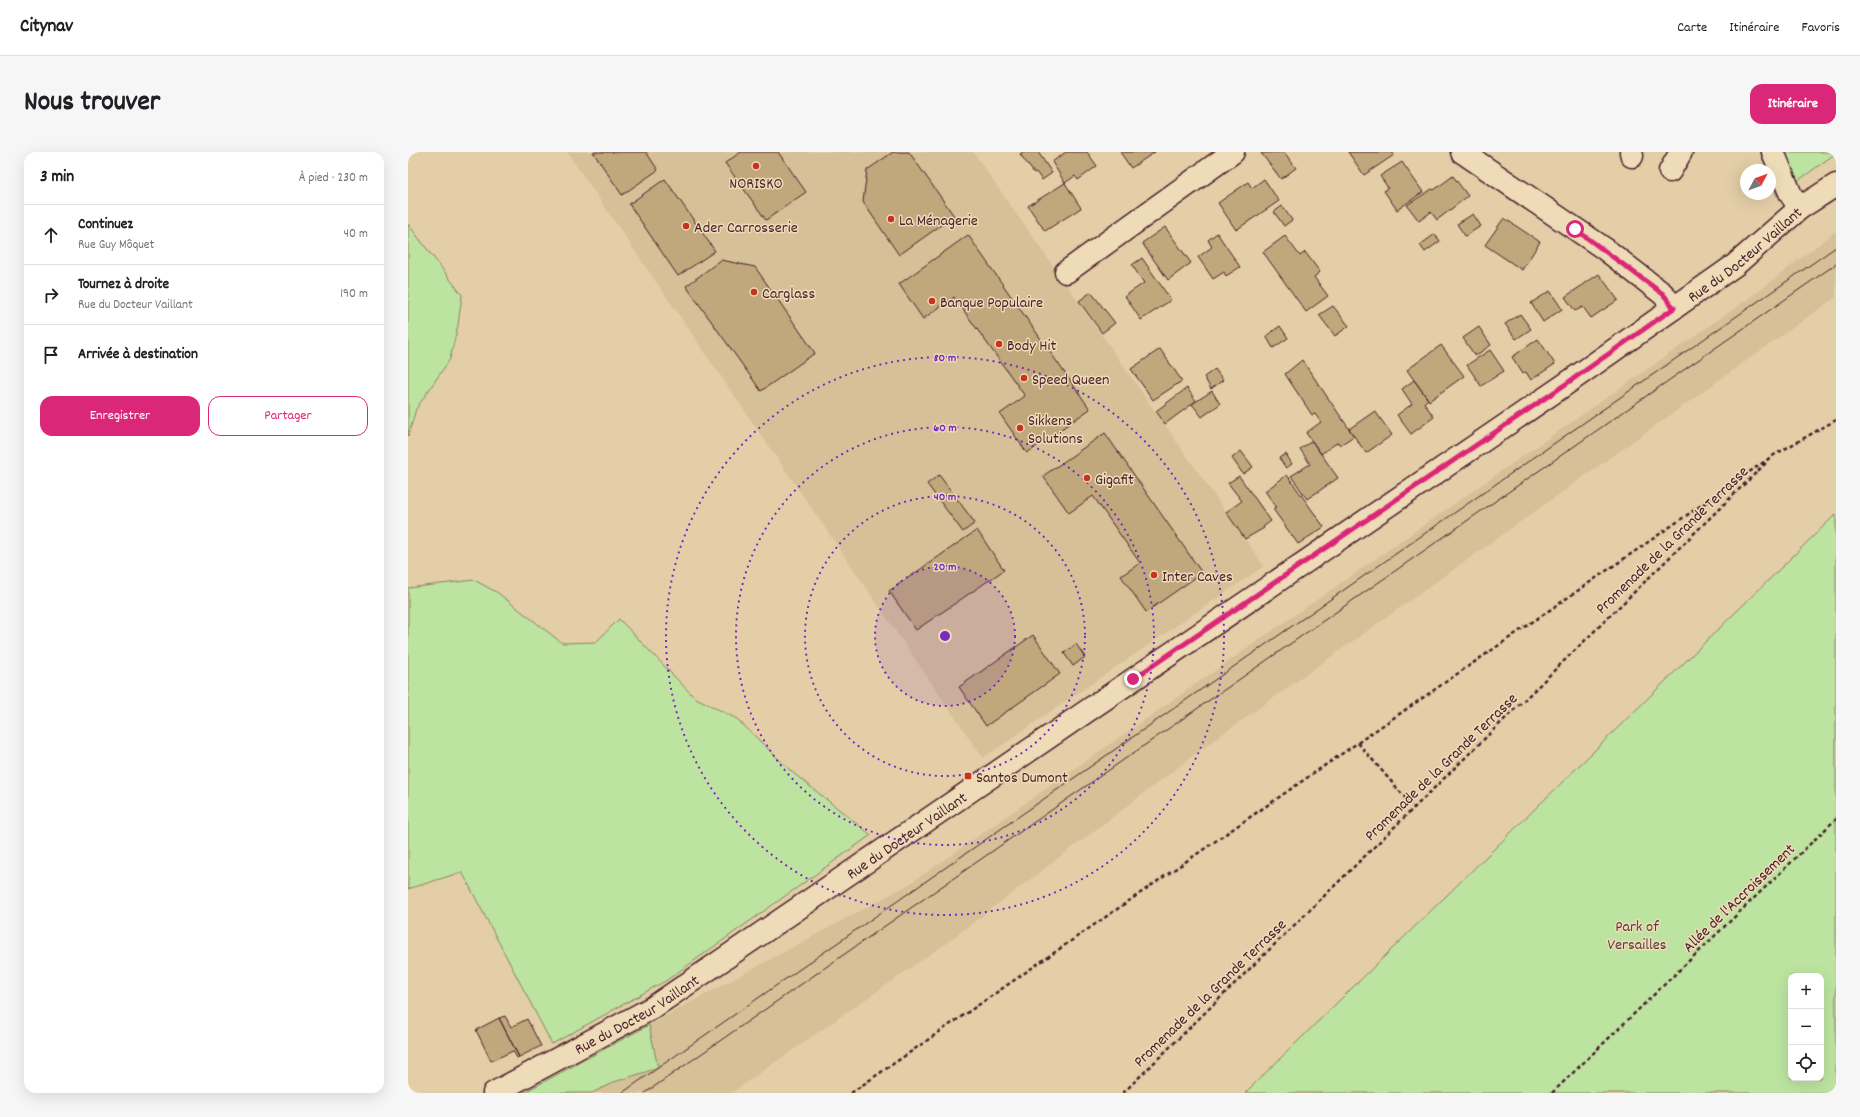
<!DOCTYPE html>
<html lang="fr">
<meta charset="utf-8">
<style>
:root{--surface:#fff;--page:#f6f6f6;--text:#202124;--muted:#757577;--line:#e0e0e0;--accent:#db2777}
body{margin:0;font-family:Dekko,sans-serif;background:var(--page);color:var(--text)}
.controls{position:absolute;right:12px;bottom:12px;display:grid;overflow:hidden;border-radius:8px;box-shadow:0 4px 16px #0002}
.controls button{width:36px;height:36px;display:grid;place-items:center;padding:0;border:0;border-bottom:1px solid var(--line);background:var(--surface);color:var(--text);font:20px sans-serif}
.compass{position:absolute;left:1332px;top:12px;width:36px;height:36px;border-radius:50%;background:var(--surface);box-shadow:0 4px 16px #0002;rotate:49deg}
.stop{position:absolute;width:12px;height:12px;margin:-9px;border:3px solid #db2777;border-radius:50%;background:#fff}
.stop.end{background:#db2777;border-color:#fff;box-shadow:0 1px 4px #0008}
.list{margin:0;padding:0;list-style:none}
h2{display:flex;justify-content:space-between;align-items:center;height:52px;margin:0;padding:0 16px;font-size:17px}
h2 small{font-size:13px;font-weight:400;color:var(--muted)}
.list li{display:grid;grid-template-columns:26px 1fr auto;gap:12px;align-items:center;box-sizing:border-box;height:60px;padding:0 16px;border-top:1px solid var(--line)}
.list b{display:block;font-size:15px;white-space:nowrap}
.list p{margin:0;font-size:13px;white-space:nowrap;color:var(--muted)}
.list em{font-size:13px;font-style:normal;color:var(--muted)}
.actions{display:flex;gap:8px;padding:12px 16px}
.actions a{flex:1;padding:9px 0;border:1px solid var(--accent);border-radius:12px;text-align:center;font-size:14px;color:var(--accent)}
.actions .main{background:var(--accent);color:#fff}
.icon{flex:none;width:22px;height:22px;fill:none;stroke:currentColor;stroke-width:2;stroke-linecap:round;stroke-linejoin:round}
.map{position:relative;flex:none;width:1428px;height:941px;overflow:hidden;border-radius:12px}
header{display:flex;align-items:center;gap:24px;box-sizing:border-box;height:56px;padding:0 20px;background:var(--surface);border-bottom:1px solid var(--line)}
header strong{font-size:19px}
nav{display:flex;gap:22px;margin-inline-start:auto;font-size:14px}
.intro{display:flex;align-items:center;justify-content:space-between;box-sizing:border-box;height:96px;padding:0 24px}
h1{margin:0;font-size:28px}
.button{padding:10px 18px;border-radius:12px;background:var(--accent);color:#fff;font-size:14px;font-weight:700}
main{display:flex;gap:24px;padding:0 24px}
aside{flex:1;background:var(--surface);border-radius:12px;box-shadow:0 4px 16px #0002}
.map>svg:first-child{display:block}
</style>
<header>
<strong>Citynav</strong>
<nav><a>Carte</a><a>Itinéraire</a><a>Favoris</a></nav>
</header>
<div class="intro"><h1>Nous trouver</h1><a class="button">Itinéraire</a></div>
<main>
<aside>
<h2>3 min<small>À pied · 230 m</small></h2>
<ul class="list">
<li><svg class="icon" aria-label="ahead" viewBox="0 0 24 24"><path d="M12 20V5M6 11l6-6 6 6"/></svg><div><b>Continuez</b><p>Rue Guy Môquet</p></div><em>40 m</em></li>
<li><svg class="icon" aria-label="right" viewBox="0 0 24 24"><path d="M7 20v-9h11M14 6l5 5-5 5"/></svg><div><b>Tournez à droite</b><p>Rue du Docteur Vaillant</p></div><em>190 m</em></li>
<li><svg class="icon" aria-label="arrive" viewBox="0 0 24 24"><path d="M6 21V4h12l-3 4 3 4H6"/></svg><div><b>Arrivée à destination</b></div></li>
</ul>
<div class="actions"><a class="main">Enregistrer</a><a>Partager</a></div>
</aside>
<div class="map">
<svg width="1428" height="941" viewBox="0 0 1428 941">
<rect width="100%" height="100%" fill="#e3cea7"/>
<filter id="ink" filterUnits="userSpaceOnUse"><feTurbulence type="fractalNoise" baseFrequency=".025" numOctaves="2"/><feDisplacementMap in="SourceGraphic" scale="8" xChannelSelector="R" yChannelSelector="G"/><feConvolveMatrix kernelMatrix="1 2 1 2 8 2 1 2 1" color-interpolation-filters="sRGB"/></filter>
<g filter="url(#ink)">
<!-- built -->
<path fill="#d5c098" d="M159,0H565L856,414L575,606Z
M1428,79V145L806,588L537,792L323,941H115L500,733L1347,142Z"/>
<!-- green -->
<path fill="#bce4a0" stroke="#838266" fill-rule="evenodd" d="M1352,0H1428V1L1369,44L1362,26V18H1359Z
M0,72L54,143L50,173L42,207L8,257L0,284Z
M1428,362V941H837ZM1383,824H1413V926H1383Z
M66,428L90,441L154,491L188,490L211,467L286,545L329,567L384,620L463,683L259,828L144,892L54,720L0,737V436Z
M241,873L250,916L206,930L184,941H115Z"/>
<!-- building -->
<path fill="#c0a87b" stroke="#4a1f2b" d="M185,0H238L250,18L214,43Z
M333,0H370L398,40L358,68L317,11Z
M485,0H501L546,64L491,103L455,50L459,18Z
M615,0H630L644,21L634,28L628,20L626,21L612,2Z
M658,0H679L689,14L670,28L667,24L657,31L644,10Z
M712,0H747L723,16Z
M876,0L888,16L873,27L853,1Z
M940,0H984L986,3L956,23Z
M994,10L1015,40L989,58L976,39L980,36L972,24Z
M1045,24L1060,44L1029,68L1023,60L1011,69L999,53L1024,37L1026,38Z
M257,27L307,99L270,124L221,52Z
M856,27L871,49L828,78L810,51L840,30L844,36Z
M657,31L673,56L637,79L620,54Z
M874,54L884,68L876,74L866,60Z
M1065,62L1073,74L1057,84L1049,72Z
M1096,66L1132,90L1114,118L1077,93Z
M757,75L783,111L760,128L734,91Z
M809,81L832,115L818,124L816,120L805,127L790,105L804,95L800,88Z
M1027,82L1032,89L1017,100L1012,93Z
M560,83L682,257L619,301L592,262L617,244L546,145L515,167L491,132Z
M877,84L892,104L897,100L912,120L906,125L920,144L898,160L855,100Z
M734,106L763,148L733,168L717,144L736,131L724,113Z
M313,108L347,115L407,201L353,239L278,134Z
M1191,122L1210,148L1183,166L1175,155L1167,159L1157,145Z
M1142,139L1154,157L1135,170L1123,151Z
M683,140L707,171L694,181L671,149Z
M925,154L941,174L927,184L911,163Z
M1112,162L1123,177L1108,187L1097,172Z
M872,174L880,186L865,196L858,184Z
M1071,175L1083,193L1067,204L1055,186Z
M1130,187L1147,212L1123,228L1118,220L1115,222L1104,205Z
M1033,193L1056,224L1021,249L999,218Z
M752,197L774,229L745,248L723,217Z
M1082,198L1096,219L1073,234L1059,213Z
M894,208L946,284L932,293L930,290L913,302L898,281L913,270L907,262L904,263L877,222Z
M807,217L815,228L803,237L796,225Z
M1006,228L1020,247L1016,251L1026,265L1003,282L989,263L1004,252L994,237Z
M779,236L788,249L757,272L748,259Z
M804,239L812,252L794,265L784,252Z
M967,259L984,283L958,301L941,277Z
M697,281L794,421L738,460L713,424L732,411L685,344L661,361L635,324Z
M904,289L930,326L899,347L883,324L902,312L892,297Z
M833,299L845,315L835,322L824,306Z
M878,302L884,312L878,316L871,306Z
M531,323L567,371L555,380L519,332Z
M879,323L916,375L890,392L865,357L868,355L857,339Z
M831,324L863,369L855,375L856,376L837,387L818,360L834,349L820,331Z
M569,378L596,418L508,478L481,439Z
M625,483L652,522L578,574L551,535Z
M668,492L677,505L665,514L656,501Z
M97,864L103,875L119,867L133,894L111,905L91,866Z
M91,866L111,905L109,906L105,899L83,909L68,878Z"/>
<g fill="none" stroke-linecap="round" stroke-linejoin="round">
<defs>
<path id="minor" d="M1054,0L1197,97L1255,142L1266,156
M1223,0L1224,4
M1365,0L1383,43L1392,56
M1262,19L1273,0
M658,120L825,0"/>
<g id="major">
<path id="s1" d="M86,941L244,856L1155,234L1327,113L1392,56L1428,33"/>
</g>
</defs>
<!-- minor casing -->
<use href="#minor" stroke="#4a1f2b" stroke-width="25"/>
<!-- major casing -->
<use href="#major" stroke="#4a1f2b" stroke-width="25"/>
<!-- path -->
<path stroke="#4a1f2b" stroke-width="2.5" stroke-dasharray="4 3" stroke-linecap="butt" d="M950,591L1006,656
M443,941L1366,303L1428,268
M715,941L1360,309
M1144,941L1428,667"/>
<!-- minor -->
<use href="#minor" stroke="#eedbb8" stroke-width="22"/>
<!-- major -->
<use href="#major" stroke="#eedbb8" stroke-width="22"/>
<!-- tram -->
<path stroke="#4a1f2b" stroke-width="1" d="M214,941L1428,95
M237,941L1428,112"/>
</g>
</g>
<g fill="none" stroke-linecap="round" stroke-linejoin="round" filter="url(#ink)">
<!-- route -->
<path stroke="#db2777" stroke-width="5" d="M725,527L1155,234L1266,156L1255,142L1167,77"/>
</g>
<!-- distance rings -->
<circle cx="537" cy="484" r="70" fill="#7b2cbf" fill-opacity=".12"/>
<g fill="none" stroke="#7b2cbf" stroke-width="2" stroke-dasharray="2 4">
<circle cx="537" cy="484" r="70"/>
<circle cx="537" cy="484" r="140"/>
<circle cx="537" cy="484" r="209"/>
<circle cx="537" cy="484" r="279"/>
</g>
<!-- markers -->
<g fill="#c8321e" stroke="#eedbb8" stroke-width="1.5">
<circle cx="348" cy="14" r="4"/>
<circle cx="483" cy="67" r="4"/>
<circle cx="278" cy="74" r="4"/>
<circle cx="346" cy="140" r="4"/>
<circle cx="524" cy="149" r="4"/>
<circle cx="591" cy="192" r="4"/>
<circle cx="616" cy="226" r="4"/>
<circle cx="612" cy="276" r="4"/>
<circle cx="679" cy="326" r="4"/>
<circle cx="746" cy="423" r="4"/>
<rect x="556" y="620" width="8" height="8" rx="2"/>
</g>
<g text-anchor="middle" stroke-width="3" stroke-linejoin="round" paint-order="stroke">
<!-- poi labels -->
<g font-size="16" fill="#4a1f2b" stroke="#eedbb8" text-anchor="start">
<text x="348" y="36" text-anchor="middle">NORISKO</text>
<text x="491" y="73">La Ménagerie</text>
<text x="286" y="80">Ader Carrosserie</text>
<text x="354" y="146">Carglass</text>
<text x="532" y="155">Banque Populaire</text>
<text x="599" y="198">Body Hit</text>
<text x="624" y="232">Speed Queen</text>
<text x="620" y="273">Sikkens<tspan x="620" dy="18">Solutions</tspan></text>
<text x="687" y="332">Gigafit</text>
<text x="754" y="429">Inter Caves</text>
<text x="568" y="630">Santos Dumont</text>
</g>
<!-- street labels -->
<g font-size="16" fill="#4a1f2b" stroke="#eedbb8">
<text dy="6" stroke="none"><textPath href="#s1" startOffset="1507">Rue du Docteur Vaillant</textPath></text>
<text transform="translate(1263 387) rotate(-44)" y="6">Promenade de la Grande Terrasse</text>
<text transform="translate(1032 614) rotate(-44)" y="6">Promenade de la Grande Terrasse</text>
<text dy="6" stroke="none"><textPath href="#s1" startOffset="487">Rue du Docteur Vaillant</textPath></text>
<text transform="translate(1330 745) rotate(-44)" y="6">Allée de l'Accroissement</text>
<text transform="translate(801 840) rotate(-44)" y="6">Promenade de la Grande Terrasse</text>
<text dy="6" stroke="none"><textPath href="#s1" startOffset="163">Rue du Docteur Vaillant</textPath></text>
</g>
<!-- park labels -->
<g font-size="16" fill="#5b3d3d" stroke="#eedbb8">
<text x="1229" y="779">Park of<tspan x="1229" dy="18">Versailles</tspan></text>
</g>
</g>
<circle cx="537" cy="484" r="6" fill="#7b2cbf" stroke="#eedbb8" stroke-width="2"/>
<g font-size="12" text-anchor="middle" font-weight="bold" fill="#7b2cbf" stroke="#eedbb8" stroke-width="3" stroke-linejoin="round" paint-order="stroke">
<text x="537" y="209">80 m</text>
<text x="537" y="279">60 m</text>
<text x="537" y="348">40 m</text>
<text x="537" y="418">20 m</text>
</g>
</svg>
<div class="controls">
<button>+</button>
<button>−</button>
<button><svg class="icon" aria-label="locate" viewBox="0 0 24 24"><circle cx="12" cy="12" r="6"/><path d="M12 2v4M12 18v4M2 12h4M18 12h4"/></svg></button>
</div>
<svg class="compass" viewBox="-18 -18 36 36"><path d="M0-13l5 13h-10z" fill="#e53935"/><path d="M0 13l5-13h-10z" fill="#757577"/></svg>
<div class="stop" style="left:1167px;top:77px"></div>
<div class="stop end" style="left:725px;top:527px"></div>
</div>
</main>
